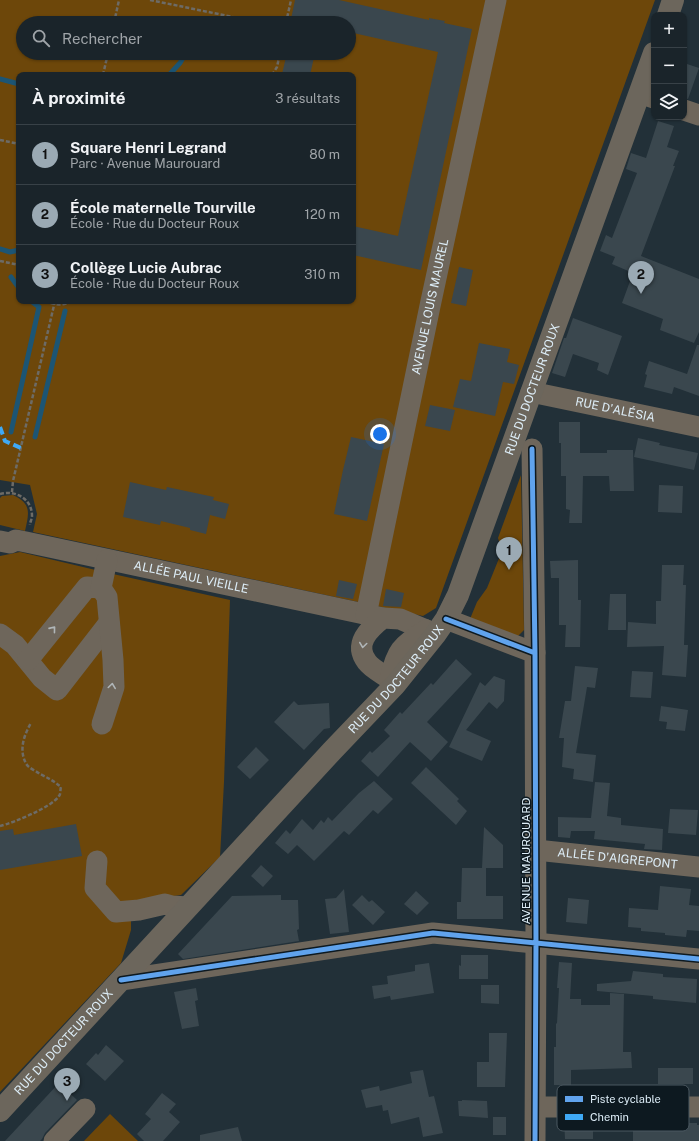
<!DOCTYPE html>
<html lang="fr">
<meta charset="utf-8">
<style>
:root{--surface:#1a242a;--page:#273036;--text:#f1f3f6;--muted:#9fa4a8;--line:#384147;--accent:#9baab4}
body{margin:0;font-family:"Public Sans",sans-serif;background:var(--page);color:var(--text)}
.controls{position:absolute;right:12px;top:12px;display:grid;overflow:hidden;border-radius:8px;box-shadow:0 1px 3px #0004}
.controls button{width:36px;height:36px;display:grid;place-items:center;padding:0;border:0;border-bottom:1px solid var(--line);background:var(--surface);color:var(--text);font:20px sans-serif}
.you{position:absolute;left:380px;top:434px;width:14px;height:14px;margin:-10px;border:3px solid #fff;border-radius:50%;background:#1a73e8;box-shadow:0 0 0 6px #1a73e833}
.badge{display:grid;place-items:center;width:26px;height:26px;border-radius:50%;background:var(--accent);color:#111;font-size:13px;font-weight:700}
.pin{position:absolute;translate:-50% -33px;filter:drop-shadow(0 1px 2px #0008)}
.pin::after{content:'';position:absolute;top:21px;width:14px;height:12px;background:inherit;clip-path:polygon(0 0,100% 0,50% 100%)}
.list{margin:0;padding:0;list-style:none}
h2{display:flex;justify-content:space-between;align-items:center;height:52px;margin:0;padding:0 16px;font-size:17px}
h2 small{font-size:13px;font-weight:400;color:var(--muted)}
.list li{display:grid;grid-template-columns:26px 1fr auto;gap:12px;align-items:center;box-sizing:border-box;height:60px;padding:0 16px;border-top:1px solid var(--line)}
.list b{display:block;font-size:15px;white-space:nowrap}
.list p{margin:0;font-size:13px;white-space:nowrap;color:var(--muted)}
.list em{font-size:13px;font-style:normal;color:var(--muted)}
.icon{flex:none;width:22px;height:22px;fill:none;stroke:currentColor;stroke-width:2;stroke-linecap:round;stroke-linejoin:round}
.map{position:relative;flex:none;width:699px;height:1141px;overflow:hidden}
.search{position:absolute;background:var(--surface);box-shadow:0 1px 3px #0004;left:16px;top:16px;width:340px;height:44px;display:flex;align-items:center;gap:10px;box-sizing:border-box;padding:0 14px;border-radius:22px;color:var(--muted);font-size:15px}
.panel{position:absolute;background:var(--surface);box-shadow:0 1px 3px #0004;left:16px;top:72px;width:340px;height:232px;border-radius:8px}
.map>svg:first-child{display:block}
</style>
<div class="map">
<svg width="699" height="1141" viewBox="0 0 699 1141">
<rect width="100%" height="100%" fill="#223038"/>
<!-- green -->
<path fill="#6d470a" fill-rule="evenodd" d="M0,0H655L436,608L423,616L33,532L37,514L30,485L0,480ZM23,23H349V53H23ZM19,75H353V301H19Z
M521,475L524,630L517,637L470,619L477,602L487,588L502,551L498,538Z
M13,495C32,504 29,513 25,531L0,525V498L2,496Z
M20,552L104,572L230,600L224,782L220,857L181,895L131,902V930L121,963L0,1092V556Z
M110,1114L138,1141H84Z"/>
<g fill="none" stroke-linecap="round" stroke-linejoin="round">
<!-- stream -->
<path stroke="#1c5574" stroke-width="5" d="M169,75L180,63L186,53
M0,79L19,84
M0,249L10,252L19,250
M11,277L19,288
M11,432L39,307L31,301
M35,437L65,311"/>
</g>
<!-- building -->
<path fill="#3a474e" d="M295,0H339L429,20V18L445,21L444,23L472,29L421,270L353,255V226L398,236L438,52L349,32V23H308L291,19Z
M287,53H315L310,75H289L282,74Z
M684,63L699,68L688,99L684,98Z
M658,121L674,126L667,147L679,151L673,166H675L641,256L699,279V332L694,343L660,330L663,319L622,303L633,273L612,264L615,257L600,251L606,235L612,238L637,173L626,169L631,153L646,158Z
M459,267L473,270L466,306L451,303Z
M573,318L622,336L608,375L597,370L599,363L573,354L565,377L552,373L564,338H566Z
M479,343L510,349L507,362L519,365L514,384L503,382L495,416L453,407L460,379L471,381Z
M697,345H699V396L674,387L672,394L644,387L647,375L645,374L649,361L687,374Z
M430,405L455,410L450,431L425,426Z
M559,422H580V453H607V450H633L634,491H610L609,476H583L582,523H569L570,510L566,509V476H561V443H559Z
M351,437L384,444L367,521L334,514L343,470Z
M638,438L660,443L659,445L698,453L694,470L634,457Z
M130,482L166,490L167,487L214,497L213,500L229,504L225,519L210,515L206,534L190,530V528L161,521L160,525L123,517Z
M659,485L683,486L682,513L658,512Z
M578,560V600H581L580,647H565L566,625H559V578H551L550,561Z
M662,565H684L683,585H686L684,645H688L686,677L662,675L664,646L627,647L628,622L656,624V601H661Z
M339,580L357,584L353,599L336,596Z
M386,589L404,593L401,607L383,606Z
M610,594H626V630H608Z
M456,659L472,674L427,722L448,742L431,761L410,742L378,777L361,761L370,751L372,753L390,736L384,730L400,712L402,714L431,683L433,685Z
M575,666L598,668L595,688L587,687L576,753L596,755L593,782L573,779L574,769L562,767L564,738H559L565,701H571Z
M632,671L653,672L651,698L630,697Z
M494,676L505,680L504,701L497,709L489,702L466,730L491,741L482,761L449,747L480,682L485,686Z
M294,701L298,705L329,703L330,728L324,729L304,750L274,722Z
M661,706L688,710L685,731L666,729L667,722L659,721Z
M256,747L269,760L250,779L237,767Z
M426,767L459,799L457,801L467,811L456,825L411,783Z
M374,781L393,799L378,814L373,810L349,835L344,831L314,861L297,845L288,854L275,843L286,830L290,834L302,819L313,830L321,820L324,823L328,817L332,821L359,793Z
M595,782L610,783L607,816L621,818V825L663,829L662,850L644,849L645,844L594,839L595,831H571L570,838L558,837V817L591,818Z
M670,809L698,810L696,835L668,833Z
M76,824L82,856L0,870V831L13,829L14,835Z
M484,827L503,845V868H482Z
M261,865L273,876L263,887L251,876Z
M462,868H486V896H503V919H457V902H461Z
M660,886L691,889L689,905L699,906V931L687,930L686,937L665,935V933L641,931V928L628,927L629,908L658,910Z
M344,889L349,932L330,934L325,899L336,898Z
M416,891L429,903L417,915L404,904Z
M281,895V900H298L299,929L297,930L299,941L183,959L178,954L232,896Z
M362,895L369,902L372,900L385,912L373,925L352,905Z
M568,898L589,900L587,924L566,922Z
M461,955H488V979H459V965L461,966Z
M559,962L572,963L570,999H581V1005H610V993L624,994L623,1052H631L632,1068L571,1070V1085H554V1047H556V1024L557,1023L559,988H557Z
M429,963L434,993L391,1000L390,996L374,999L372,986L388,984L387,976L415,971V965Z
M633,971L663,974V977L697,979L696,1003L653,999V996L597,991V984L631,981Z
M481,985H499V1004L481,1003Z
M196,988L198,1000L195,1001L199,1026L182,1029L174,992Z
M489,1033H507L505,1087H477V1062H489Z
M106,1045L124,1061L105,1081L86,1064L96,1053L98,1055Z
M658,1068H693V1084H658Z
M423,1070L429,1097L434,1096L443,1133L423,1137L419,1117L391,1124L388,1110L383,1111L382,1105L366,1108L361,1090L379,1086L380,1091L412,1083L410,1072Z
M59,1083L77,1100L45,1133L42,1139L40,1141H5Z
M162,1093L176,1104L169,1112L180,1122L163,1141H144L137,1134L151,1119L145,1114Z
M462,1100L487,1101L488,1118L459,1116L458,1101H462Z
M493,1117H506V1135H493Z
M564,1120H593V1139H565Z
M674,1123H697V1125H699V1141H633V1126H674Z
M238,1127L242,1141H200V1135Z"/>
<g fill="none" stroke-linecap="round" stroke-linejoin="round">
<!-- path -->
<path stroke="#6d6b66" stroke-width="2.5" stroke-dasharray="4 2" stroke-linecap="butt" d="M150,0L262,23
M114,23L119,0
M286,23L291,0
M103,75L108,53
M272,75L277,67L280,53
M0,140L19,144
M0,261L19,265
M45,301C55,305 63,306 74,301
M12,492L13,481L55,301
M0,494C15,490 32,498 32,516C32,519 30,522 30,525
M0,826C13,823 52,807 59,796C61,794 60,790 61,787C54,781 48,778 40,774C36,771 29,768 27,765C18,751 24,735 31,723"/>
<!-- minor -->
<g stroke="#6e665b" stroke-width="21">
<path d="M640,93L654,98"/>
<path d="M684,110L699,115"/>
<path id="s1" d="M531,392L699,427"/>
<path d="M532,449L535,653"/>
<path id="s2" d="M0,541L10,543L16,540L26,542L383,618"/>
<path id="s3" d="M366,615L430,306L496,0"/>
<path d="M446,619L535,653L536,944L535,1141"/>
<path d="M0,634L15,645L42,678L57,690L109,623"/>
<path d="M28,660L87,587L101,588"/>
<path d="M390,679C383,674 372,669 367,662C353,644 369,629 383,618L400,619L426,630"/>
<path d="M395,685L390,679C397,649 401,647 426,630L435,635"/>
<path d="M102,724L114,687L113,660L107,597L101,588L107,560"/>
<path id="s4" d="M536,850L699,867"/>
<path d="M97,861L95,888L116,912L139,910L165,904L172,906L188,907"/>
<path d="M121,980L433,933L699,959"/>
<path d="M536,1107H699"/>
<path d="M54,1141L85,1109"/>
</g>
<!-- major -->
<g stroke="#6c665c" stroke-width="22">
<path d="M668,15L673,0"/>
<path id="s5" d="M0,1111L332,751L395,685L435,635L446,619L458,595L654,53"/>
</g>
<!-- quiet -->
<path stroke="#3fa9f5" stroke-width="4" stroke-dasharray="8 4" stroke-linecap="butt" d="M0,427L5,441L21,448"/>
<defs>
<path id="cycleway" d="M532,449L535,653
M446,619L535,653L536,944L535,1141
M121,980L433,933L699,959"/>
</defs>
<!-- cycleway casing -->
<use href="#cycleway" stroke="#0d1920" stroke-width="8"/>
<!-- cycleway -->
<use href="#cycleway" stroke="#60a3ed" stroke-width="5"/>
</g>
<!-- one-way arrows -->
<defs><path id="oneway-chevron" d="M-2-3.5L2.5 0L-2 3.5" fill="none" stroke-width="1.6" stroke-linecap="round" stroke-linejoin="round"/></defs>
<g stroke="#b0b6b8">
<use href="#oneway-chevron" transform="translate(53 629) rotate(-51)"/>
<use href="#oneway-chevron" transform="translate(363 645) rotate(98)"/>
<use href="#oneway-chevron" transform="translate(112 686) rotate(-82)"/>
</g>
<g text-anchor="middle" stroke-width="3" stroke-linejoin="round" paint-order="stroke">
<!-- street labels -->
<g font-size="12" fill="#dcecf6" stroke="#0d1920">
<text dy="4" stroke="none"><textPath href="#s3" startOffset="315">AVENUE LOUIS MAUREL</textPath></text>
<text dy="4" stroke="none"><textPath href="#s5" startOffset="910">RUE DU DOCTEUR ROUX</textPath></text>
<text dy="4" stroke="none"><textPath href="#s1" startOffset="86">RUE D'ALÉSIA</textPath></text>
<text dy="4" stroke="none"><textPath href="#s2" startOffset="196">ALLÉE PAUL VIEILLE</textPath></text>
<text dy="4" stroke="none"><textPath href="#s5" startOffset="586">RUE DU DOCTEUR ROUX</textPath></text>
<text dy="4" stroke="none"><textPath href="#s4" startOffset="82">ALLÉE D'AIGREPONT</textPath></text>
<text transform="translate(526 861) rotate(-90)" y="4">AVENUE MAUROUARD</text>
<text dy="4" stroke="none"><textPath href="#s5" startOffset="94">RUE DU DOCTEUR ROUX</textPath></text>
</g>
</g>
<!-- legend -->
<rect x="557" y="1085" width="132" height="46" rx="6" fill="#0d1920" stroke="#4b5860" stroke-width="1"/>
<rect x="565" y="1096" width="18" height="6" fill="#60a3ed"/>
<rect x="565" y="1114" width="18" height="6" fill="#3fa9f5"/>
<g font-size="11" fill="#dcecf6">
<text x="590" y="1103">Piste cyclable</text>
<text x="590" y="1121">Chemin</text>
</g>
</svg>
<div class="controls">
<button>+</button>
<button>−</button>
<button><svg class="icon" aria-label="layers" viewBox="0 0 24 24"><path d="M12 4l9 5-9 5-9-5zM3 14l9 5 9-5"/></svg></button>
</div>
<div class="you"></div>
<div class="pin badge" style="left:509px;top:570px">1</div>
<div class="pin badge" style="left:641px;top:294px">2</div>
<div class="pin badge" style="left:67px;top:1101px">3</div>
<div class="search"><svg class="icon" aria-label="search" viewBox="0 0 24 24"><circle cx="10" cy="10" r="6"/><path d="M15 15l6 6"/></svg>Rechercher</div>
<section class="panel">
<h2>À proximité<small>3 résultats</small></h2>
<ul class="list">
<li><span class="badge">1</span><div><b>Square Henri Legrand</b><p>Parc · Avenue Maurouard</p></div><em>80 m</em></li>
<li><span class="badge">2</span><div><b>École maternelle Tourville</b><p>École · Rue du Docteur Roux</p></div><em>120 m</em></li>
<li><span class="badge">3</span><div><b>Collège Lucie Aubrac</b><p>École · Rue du Docteur Roux</p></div><em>310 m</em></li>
</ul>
</section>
</div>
